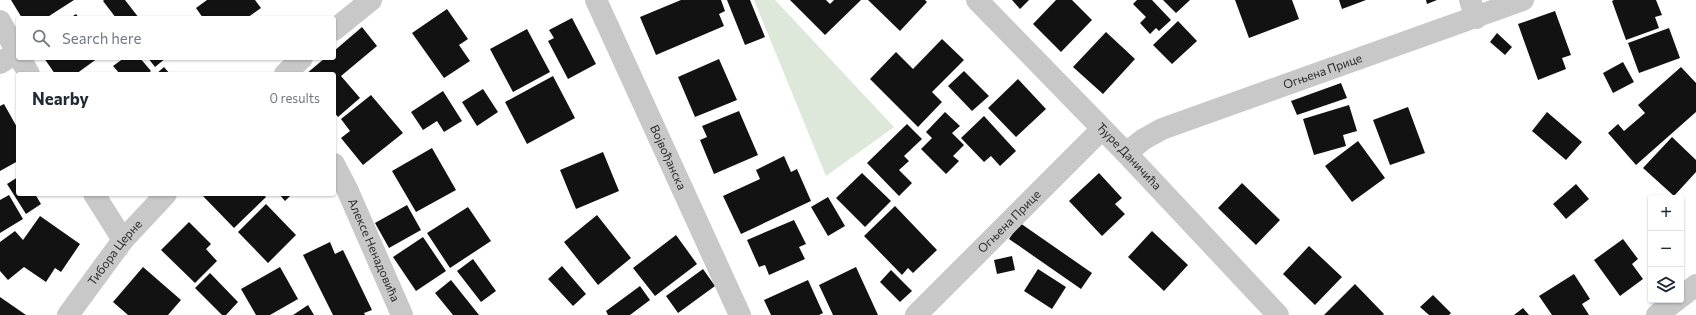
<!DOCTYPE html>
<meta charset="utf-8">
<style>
:root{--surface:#fff;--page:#f6f6f7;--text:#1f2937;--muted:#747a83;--line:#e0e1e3}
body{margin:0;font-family:Commissioner,sans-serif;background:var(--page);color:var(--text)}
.controls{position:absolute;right:12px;bottom:12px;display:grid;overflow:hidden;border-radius:4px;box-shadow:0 1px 3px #0004}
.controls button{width:36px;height:36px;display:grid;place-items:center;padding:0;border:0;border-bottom:1px solid var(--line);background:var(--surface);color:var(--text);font:20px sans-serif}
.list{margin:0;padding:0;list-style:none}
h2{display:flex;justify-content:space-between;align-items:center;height:52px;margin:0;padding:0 16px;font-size:17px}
h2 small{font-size:13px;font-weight:400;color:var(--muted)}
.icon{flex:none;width:22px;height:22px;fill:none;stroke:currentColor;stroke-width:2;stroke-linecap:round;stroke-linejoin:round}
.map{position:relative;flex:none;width:1696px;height:315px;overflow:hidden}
.search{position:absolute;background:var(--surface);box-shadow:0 1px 3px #0004;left:16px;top:16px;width:320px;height:44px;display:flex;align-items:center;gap:10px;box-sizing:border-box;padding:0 14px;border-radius:4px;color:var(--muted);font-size:15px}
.panel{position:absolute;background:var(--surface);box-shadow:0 1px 3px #0004;left:16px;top:72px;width:320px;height:124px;border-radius:4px}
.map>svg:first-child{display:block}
</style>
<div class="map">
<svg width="1696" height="315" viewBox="0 0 1696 315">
<rect width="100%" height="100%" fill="#fff"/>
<!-- green -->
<path fill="#dde7da" d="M754,0H775L894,127L826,176Z"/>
<!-- building -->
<path fill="#121212" d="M11,0H74L46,18H22Z
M104,0H125L139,18H116L103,1Z
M207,0H255L261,8L247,18H203L196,8Z
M681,0H721L725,11L719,14L724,26L656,55L640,17Z
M727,0H750L765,37L745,45Z
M790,0H826L830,4L834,0H861L825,35Z
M868,0H925L927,2L900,31Z
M1012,0H1029L1020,9Z
M1056,0H1072L1092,20L1061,52L1033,24Z
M1137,0H1152L1171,20L1159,31L1156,28L1150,34L1140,23L1146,17L1133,4Z
M1163,0H1190L1176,13Z
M1235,0H1292L1299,19L1249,38Z
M1339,0H1366L1342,9Z
M1426,0H1437L1427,4Z
M1614,0H1656L1662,15L1655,17L1659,28L1626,40L1612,1Z
M447,9L468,39L459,45L470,61L444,78L412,33Z
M1555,11L1571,55L1562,58L1566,69L1538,80L1518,24Z
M76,14L79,18H70Z
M572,18L596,64L568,79L548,41L554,38L549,30Z
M1178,21L1197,41L1172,64L1153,45Z
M362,27L377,46L341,76L360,98L338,117L334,112V74H306L325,58H334V51Z
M1669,28L1680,58L1639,73L1628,43Z
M527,29L550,72L513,92L490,49Z
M1106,32L1135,59L1103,94L1073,67Z
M1497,33L1512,47L1505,55L1490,42Z
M942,39L964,60L932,92L942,102L918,127L870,79L896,52L913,69Z
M44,58H98L76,74H55Z
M124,58H140L151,71L147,74H120L113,66Z
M148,58H166L155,67Z
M719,59L737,100L695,117L678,77Z
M1623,62L1634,82L1613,93L1603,73Z
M164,67L170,74H156Z
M1681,67L1696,83V112L1636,165L1608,133L1618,124L1624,131L1645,113L1638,105Z
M964,71L989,96L972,111L948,86Z
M553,76L575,118L527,144L505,102Z
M1018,79L1046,109L1016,137L988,108Z
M1341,83L1347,98L1297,115L1291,101Z
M483,89L498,112L477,126L462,102Z
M443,91L462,121L444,132L437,121L423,130L411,112Z
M371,95L403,133L363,165L341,138L350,131L341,119Z
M4,104L18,129V161L0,171V106Z
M1349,105L1357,131L1343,135L1346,146L1314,155L1303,119Z
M1408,107L1425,153L1390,165L1373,120Z
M739,111L758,155L714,174L700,140L707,137L702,126Z
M945,112L960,126L952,133L964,145L953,156L959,161L946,174L921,149L932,138L926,132Z
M1547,112L1582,142L1566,160L1532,131Z
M984,116L1016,151L1000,166L991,156L984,162L961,138Z
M907,124L922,139L904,156L909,161L899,170L912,183L899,196L867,163Z
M1672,137L1696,160V172L1674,196L1643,168Z
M1358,141L1385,178L1352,202L1325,166Z
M432,148L456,190L416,212L392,171Z
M603,152L619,191L576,209L560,170Z
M784,156L791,172L797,169L811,201L741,234L723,196L760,179L756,170Z
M862,173L891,201L865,227L836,198Z
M1099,173L1122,198L1115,204L1125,214L1102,236L1069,201Z
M18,177V194H35L41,204L26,214L7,184Z
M1242,183L1280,220L1256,245L1218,208Z
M1576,184L1589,199L1566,219L1553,204Z
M201,194H263L266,197L234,228Z
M279,194H292L285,201Z
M9,195L23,219L0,233V200Z
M828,197L845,226L828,236L811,207Z
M266,204L296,235L268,263L238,232Z
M407,205L421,230L389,248L375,223Z
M895,206L937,250L913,273L908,268L902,275L864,236Z
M468,207L491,241L450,268L427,233Z
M597,215L631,258L598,285L564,242Z
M40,216L80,244L61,272L55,268L46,282L24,267L8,280L0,271V242L15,231L23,240Z
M794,220L806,244L799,247L805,259L769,275L765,265L759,267L747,240Z
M189,222L211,244L206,249L217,261L195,283L161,250Z
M1020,223L1092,273L1081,289L1009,239Z
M1152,231L1188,265L1164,291L1128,257Z
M676,235L697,264L655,296L633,268Z
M423,237L446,271L416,291L393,257Z
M1623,239L1638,259L1632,264L1643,279L1620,296L1594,260Z
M330,242L335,254L343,250L372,310L364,313L365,315H333L303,255Z
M1309,246L1342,277L1315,305L1283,274Z
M1012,256L1015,270L997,274L994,260Z
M473,259L496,291L481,302L457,271Z
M562,266L586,294L573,306L548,279Z
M143,267L181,300L168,315H128L113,302Z
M280,267L298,299L270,315H256L241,289Z
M856,267L878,315H833L819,285Z
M703,269L715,286L678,313L666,296Z
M1038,269L1066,287L1052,309L1024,291Z
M891,270L912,291L900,302L880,282Z
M210,273L238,302L226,315H222L195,288Z
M1574,274L1590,299L1582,304L1589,315H1552L1539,296Z
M451,280L479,315H453L435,293Z
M808,280L823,313L819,315H771L764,300Z
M1355,284L1384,314L1383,315H1324Z
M640,286L650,300L630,315H608L606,311Z
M1433,295L1451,313L1449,315H1429L1420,307Z
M0,297L26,315H0Z
M308,305L314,315H293Z
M1523,308L1529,315H1514Z"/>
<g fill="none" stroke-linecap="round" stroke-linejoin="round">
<!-- street -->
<g stroke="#c8c8c8" stroke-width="22">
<path id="s1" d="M596,0L740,315"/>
<path id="s2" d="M977,0L1126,153L1278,315"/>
<path d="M1470,0L1476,18"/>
<path d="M0,21L18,54"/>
<path d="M334,30L371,0"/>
<path d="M20,58L29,74"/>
<path d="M0,63L17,52"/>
<path d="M285,74L302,58"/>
<path id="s3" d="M1126,153L1144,139L1162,129L1523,0"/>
<path id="s4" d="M334,164L347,189L402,315"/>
<path d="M94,194L123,240"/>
<path d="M1681,297L1696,285"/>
<path id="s5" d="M68,315L123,240L166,194"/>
<path id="s6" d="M916,315L1102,129"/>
<path d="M1657,315L1677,300"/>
</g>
</g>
<g text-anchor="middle" stroke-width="4" stroke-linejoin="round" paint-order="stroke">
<!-- street labels -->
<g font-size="12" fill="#2b2b2b" stroke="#fff">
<text dy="4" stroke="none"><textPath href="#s3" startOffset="214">Огњена Прице</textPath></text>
<text dy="4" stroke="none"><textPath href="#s2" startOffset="218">Ђуре Даничића</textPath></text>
<text dy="4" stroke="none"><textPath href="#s1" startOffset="173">Војвођанска</textPath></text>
<text dy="4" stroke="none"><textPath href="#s6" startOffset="132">Огњена Прице</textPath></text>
<text dy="4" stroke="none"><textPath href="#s4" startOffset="95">Алексе Ненадовића</textPath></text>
<text dy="4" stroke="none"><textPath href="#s5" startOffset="78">Тибора Церне</textPath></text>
</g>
</g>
</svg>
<div class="controls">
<button>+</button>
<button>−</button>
<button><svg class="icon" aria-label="layers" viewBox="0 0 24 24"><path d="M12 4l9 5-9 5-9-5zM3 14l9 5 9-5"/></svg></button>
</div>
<div class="search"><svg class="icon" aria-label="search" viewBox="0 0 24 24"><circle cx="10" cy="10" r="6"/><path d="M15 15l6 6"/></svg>Search here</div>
<section class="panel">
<h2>Nearby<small>0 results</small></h2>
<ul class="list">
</ul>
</section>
</div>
